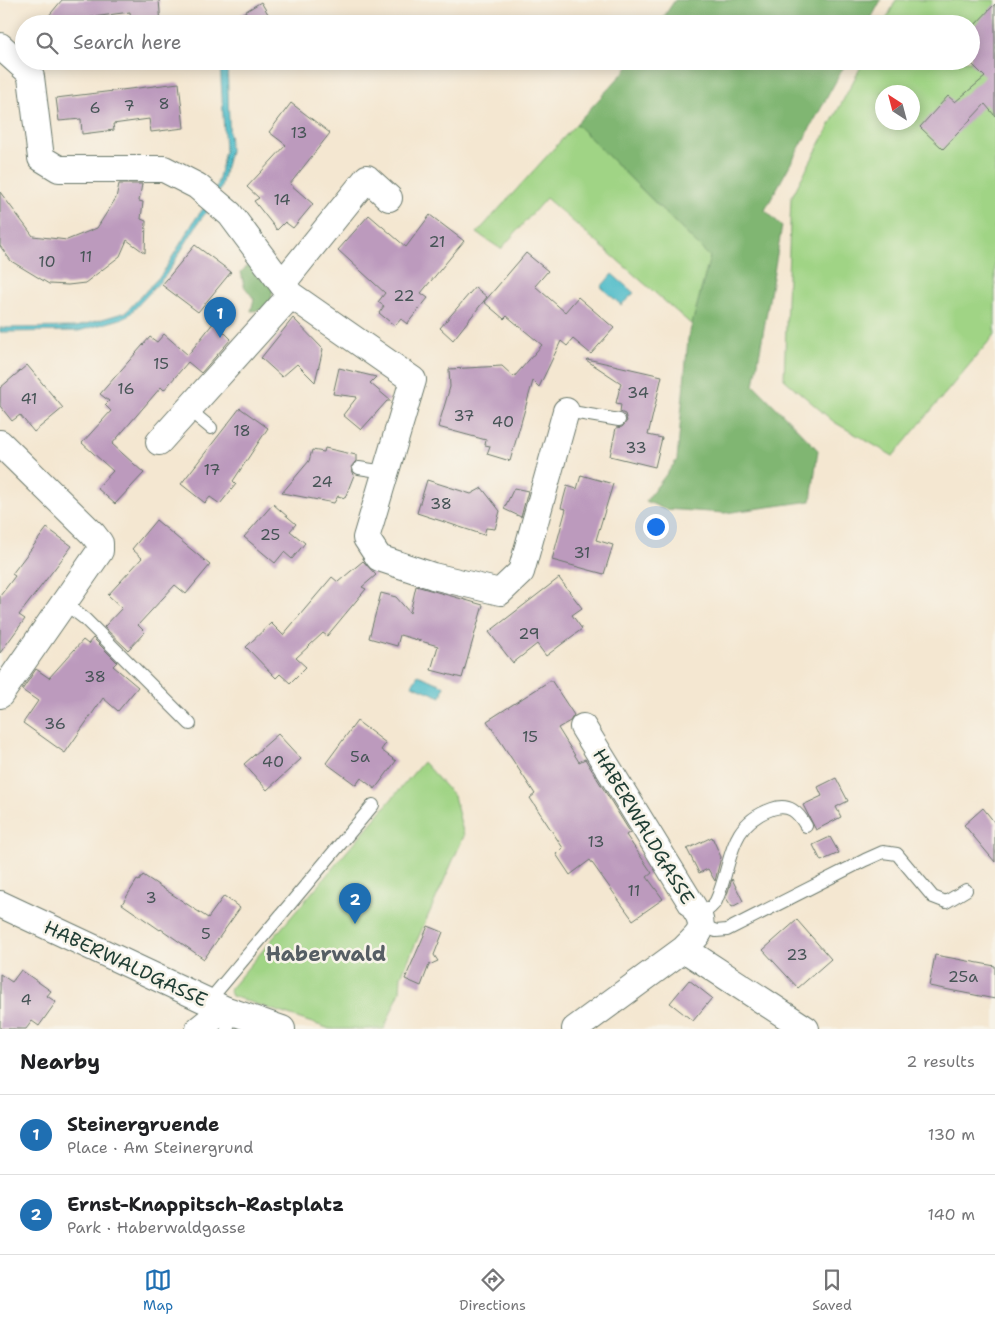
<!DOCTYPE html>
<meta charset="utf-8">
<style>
:root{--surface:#fff;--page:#f6f6f6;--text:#202124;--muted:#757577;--line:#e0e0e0;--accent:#1f6fb2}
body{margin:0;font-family:"Shantell Sans",sans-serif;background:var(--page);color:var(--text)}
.compass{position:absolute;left:875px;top:85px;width:45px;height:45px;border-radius:50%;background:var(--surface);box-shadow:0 2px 12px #0003;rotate:324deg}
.you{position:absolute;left:655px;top:526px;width:18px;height:18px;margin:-12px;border:4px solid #fff;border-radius:50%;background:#1a73e8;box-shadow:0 0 0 8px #1a73e833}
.badge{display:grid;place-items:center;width:32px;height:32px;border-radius:50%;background:var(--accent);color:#fff;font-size:16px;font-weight:700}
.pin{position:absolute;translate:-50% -41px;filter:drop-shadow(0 1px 2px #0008)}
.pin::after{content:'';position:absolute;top:26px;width:18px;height:15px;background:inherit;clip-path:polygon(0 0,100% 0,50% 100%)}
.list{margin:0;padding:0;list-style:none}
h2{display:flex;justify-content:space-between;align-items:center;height:65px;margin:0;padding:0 20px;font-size:21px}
h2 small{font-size:16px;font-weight:400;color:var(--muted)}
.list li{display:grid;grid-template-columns:32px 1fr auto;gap:15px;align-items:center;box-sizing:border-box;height:80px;padding:0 20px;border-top:1px solid var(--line)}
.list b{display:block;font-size:19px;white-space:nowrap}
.list p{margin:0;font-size:16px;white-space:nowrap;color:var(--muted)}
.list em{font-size:16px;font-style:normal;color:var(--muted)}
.icon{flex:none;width:28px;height:28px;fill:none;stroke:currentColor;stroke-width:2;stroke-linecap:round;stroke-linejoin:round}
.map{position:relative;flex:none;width:995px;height:1029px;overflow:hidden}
.search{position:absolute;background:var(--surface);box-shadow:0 2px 12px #0003;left:15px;right:15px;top:15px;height:55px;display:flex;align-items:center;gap:12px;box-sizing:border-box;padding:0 18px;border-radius:28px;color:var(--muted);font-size:19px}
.sheet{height:225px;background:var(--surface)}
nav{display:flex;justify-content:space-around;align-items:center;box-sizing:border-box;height:70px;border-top:1px solid var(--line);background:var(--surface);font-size:14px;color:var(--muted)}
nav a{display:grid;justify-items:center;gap:2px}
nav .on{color:var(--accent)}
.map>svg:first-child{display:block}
</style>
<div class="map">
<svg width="995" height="1029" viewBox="0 0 995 1029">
<rect width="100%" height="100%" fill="#f7f3e8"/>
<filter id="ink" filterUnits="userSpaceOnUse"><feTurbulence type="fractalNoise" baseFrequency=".02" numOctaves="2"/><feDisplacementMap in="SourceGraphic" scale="10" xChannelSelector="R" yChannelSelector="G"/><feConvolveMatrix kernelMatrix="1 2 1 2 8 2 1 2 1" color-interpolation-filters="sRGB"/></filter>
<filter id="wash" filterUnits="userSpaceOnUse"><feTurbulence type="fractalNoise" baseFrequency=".0096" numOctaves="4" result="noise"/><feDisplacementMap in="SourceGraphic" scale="20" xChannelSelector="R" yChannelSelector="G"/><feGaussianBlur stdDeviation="1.12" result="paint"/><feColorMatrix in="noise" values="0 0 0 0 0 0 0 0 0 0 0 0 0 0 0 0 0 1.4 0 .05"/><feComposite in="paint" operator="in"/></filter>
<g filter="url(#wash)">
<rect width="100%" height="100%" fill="#f4e7d1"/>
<!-- green -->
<path fill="#a0d485" stroke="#60885c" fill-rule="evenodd" d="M896,0H995V334L893,456L834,422L784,379L791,198L864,61H971V24H884ZM882,92H912V122H882Z
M576,124L710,257L692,325L546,198L501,249L477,233Z
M423,762L454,796L464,836L401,976L400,991L384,1029H330L232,996L229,990Z"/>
<!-- forest -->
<path fill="#80b672" stroke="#507a53" d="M675,0H881L868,24H659Z
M634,61H847L765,210L782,226L754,385L818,450L811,501L725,513L664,509L646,501L677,460L688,339L710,257L576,124Z
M251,262L274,283L271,301L265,310L251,311L254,299L244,286L241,272Z"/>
<!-- water -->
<path fill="#4fbcc9" stroke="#377c7e" d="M220,61H227L230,151L220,190L209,209L200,220L166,275L127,317L79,331L0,332V328L76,327L126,312L162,274L196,218L208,203L217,186L225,151Z
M612,274L634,293L621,305L601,287Z
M418,675L444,686L441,697L412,685Z"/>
<g id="blocks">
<!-- building -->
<path fill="#bc9abd" d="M62,0H159L161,24H131L130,12L86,18L81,24H42Z
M261,2L274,24H225Z
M995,4V116L985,104L943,149L920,127L948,96L955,102L985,77L971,63V29Z
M179,83L184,128L151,132L149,119L113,124L114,130L82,134L81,119L59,121L56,98Z
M291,103L330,133L290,184L313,204L293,228L285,222L277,230L254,201L259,198L247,187L286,145L269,132Z
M119,184H142L139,201L143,202L141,219L146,221L145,253L127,240L120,256L85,283L68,285L49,284L11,261L0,246V192L33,236L67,240L97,228L116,198Z
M369,215L406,247L430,215L464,241L421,293L428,298L407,324L401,319L395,326L379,313L384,306L378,302L385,293L338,250Z
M195,245L231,272L198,312L162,285Z
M526,253L548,271L535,286L565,312L578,297L614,328L591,354L573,339L567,346L561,341L539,387L533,381L510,461L487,454L490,446L485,445L486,440L438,427L450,387L449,369L502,366L514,377L542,345L507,316L504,319L484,302Z
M475,287L487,297L453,340L440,328Z
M293,318L323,349L315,382L297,364L282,377L261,358Z
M214,322L231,339L201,373L188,362L164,390L161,387L112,444L144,473L115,504L97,488L113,471L82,443L111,411L105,405L109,401L100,394L150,337L157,342L164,334L188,355Z
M587,359L662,376L648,435L662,438L655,467L610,456L616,428L622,427L627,421L625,414L620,412L621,404L616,403L621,383L586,360Z
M27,365L63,408L34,432L20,415L12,421L0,406V388Z
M339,368L376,377L370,383L391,401H387L361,430L343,415L357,397L333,394Z
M240,408L268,428L233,481L236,484L220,504L210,497L205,503L181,484Z
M325,448L356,455V461L351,467L354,475L345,498L338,496L334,503L282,493L309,461L312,450L324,452Z
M581,475L613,484L596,540L613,545L604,574L552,560L566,509L561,508L567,486L577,489Z
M427,480L471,494L482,488L500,511L495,529L486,528L484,535L417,513Z
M514,488L528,491L521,517L504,509Z
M273,504L296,524L290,531L305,543L292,559L284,552L275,563L244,537Z
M156,520L210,565L186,594L175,585L138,625L145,632L128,650L104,627L122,608L108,595L142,558L132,549Z
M47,528L72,546L19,615L25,619L0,653V596L15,576L12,574Z
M363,561L376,575L362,587L366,589L327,636L323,633L296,658L306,667L290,683L280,674L276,678L246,647L271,623L283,635L332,577L338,582Z
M559,578L582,608L572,615L582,629L546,656L537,644L513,663L489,632Z
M416,586L483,605L462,678L431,670L438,646L400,635L397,646L369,638L381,593L396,597L410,613Z
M93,638L117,662L113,666L138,687L118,711L103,698L65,753L23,723L38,701L22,690L36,669L49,678L83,640L88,644Z
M551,680L574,715L570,721L558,728L579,762L585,759L630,832L626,835L652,873L647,877L663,899L633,920L590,860L570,875L556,854L563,848L530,798L535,794L487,721Z
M357,721L386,743L381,750L396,761L375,789L361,778L356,785L326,763Z
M278,734L301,759L267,790L244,764Z
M836,778L848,801L836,807L841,817L816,830L803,805L822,796L818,787Z
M983,808L995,823V862L964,825Z
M712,837L721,857L715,881L708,869L699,873L687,849Z
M830,837L839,853L821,861L813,845Z
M143,875L208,918L224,896L240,908L204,959L161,929L160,930L122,904L137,880L139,881Z
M732,879L743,901L732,907L726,898Z
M797,920L831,959L798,988L763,950Z
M428,926L443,932L434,955L438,961L429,965L421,986L405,979Z
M935,955L995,966V999L929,986Z
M21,970L51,991L47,996L56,1002L39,1026L32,1021L26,1029H0V974L12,982Z
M689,980L712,998L693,1021L670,1003Z"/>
</g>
</g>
<g filter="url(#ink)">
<use href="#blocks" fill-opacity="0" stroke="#6a786b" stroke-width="1"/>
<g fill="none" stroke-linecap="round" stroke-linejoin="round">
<defs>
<path id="service" d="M188,409L211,428
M566,411L619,420
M359,468L385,472
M64,603L85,619L190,724
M699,916C705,912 712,908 716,901C733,864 726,825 772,809C789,803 798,812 806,826
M702,925L716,931L727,930L865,860L883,852L897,854L933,897L946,902L966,890
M208,1002L373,805
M227,1029L233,1012"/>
<path id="minor" d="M0,46L28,71L31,77L41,158L59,169H164L197,186L230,214L282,284L291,295L413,380L366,538L379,558L433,576L500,592L521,572L566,411
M282,284L367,178L389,198
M159,442L291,295
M0,443L93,534L100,543V551L0,695
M583,727L699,916C705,933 695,937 684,949
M0,904L224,1009L282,1029
M199,1029L224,1009
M575,1029L684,949L806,1029"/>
</defs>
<!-- service casing -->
<use href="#service" stroke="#6a786b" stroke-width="14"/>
<!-- minor casing -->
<use href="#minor" stroke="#6a786b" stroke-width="28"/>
<!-- service -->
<use href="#service" stroke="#fff" stroke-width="12"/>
<!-- minor -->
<use href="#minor" stroke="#fff" stroke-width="26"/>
</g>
</g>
<g text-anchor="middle" stroke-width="5" stroke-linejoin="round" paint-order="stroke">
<!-- number labels -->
<g font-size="16" fill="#465456">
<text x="164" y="109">8</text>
<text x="129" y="111">7</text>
<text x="95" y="113">6</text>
<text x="299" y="138">13</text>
<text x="282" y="205">14</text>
<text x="437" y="247">21</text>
<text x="86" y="262">11</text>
<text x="47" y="267">10</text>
<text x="404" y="301">22</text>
<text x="161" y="369">15</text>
<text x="126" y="394">16</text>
<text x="638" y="398">34</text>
<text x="29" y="404">41</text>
<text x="464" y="421">37</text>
<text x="503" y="427">40</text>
<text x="242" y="436">18</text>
<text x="636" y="453">33</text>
<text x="212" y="475">17</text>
<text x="322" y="487">24</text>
<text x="441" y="509">38</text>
<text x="270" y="540">25</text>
<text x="582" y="558">31</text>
<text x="529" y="639">29</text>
<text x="95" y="682">38</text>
<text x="55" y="729">36</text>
<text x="530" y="742">15</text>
<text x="360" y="762">5a</text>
<text x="273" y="767">40</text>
<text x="596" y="847">13</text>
<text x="634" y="896">11</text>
<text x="151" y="903">3</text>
<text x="206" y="939">5</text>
<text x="797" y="960">23</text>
<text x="963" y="982">25a</text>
<text x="26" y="1005">4</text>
</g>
<!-- street labels -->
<g font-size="19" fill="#1f3d34" stroke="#f7f3e8">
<text transform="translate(644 826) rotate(59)" y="7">HABERWALDGASSE</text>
<text transform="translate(126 963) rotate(25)" y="7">HABERWALDGASSE</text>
</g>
<!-- quarter labels -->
<g font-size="21" font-weight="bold" fill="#565e64" stroke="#f7f3e8">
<text x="326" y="961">Haberwald</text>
</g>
</g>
</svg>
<svg class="compass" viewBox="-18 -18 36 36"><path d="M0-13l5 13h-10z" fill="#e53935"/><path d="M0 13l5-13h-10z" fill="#757577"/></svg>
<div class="you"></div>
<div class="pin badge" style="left:220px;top:338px">1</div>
<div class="pin badge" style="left:355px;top:924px">2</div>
<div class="search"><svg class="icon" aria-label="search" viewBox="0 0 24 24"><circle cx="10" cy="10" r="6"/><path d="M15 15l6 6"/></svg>Search here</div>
</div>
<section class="sheet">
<h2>Nearby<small>2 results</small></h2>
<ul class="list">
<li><span class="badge">1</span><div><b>Steinergruende</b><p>Place · Am Steinergrund</p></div><em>130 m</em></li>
<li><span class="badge">2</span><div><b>Ernst-Knappitsch-Rastplatz</b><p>Park · Haberwaldgasse</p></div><em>140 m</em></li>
</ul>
</section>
<nav>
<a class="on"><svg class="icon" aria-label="map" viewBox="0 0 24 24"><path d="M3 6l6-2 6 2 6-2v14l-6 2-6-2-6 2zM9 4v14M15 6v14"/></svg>Map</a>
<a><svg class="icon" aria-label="directions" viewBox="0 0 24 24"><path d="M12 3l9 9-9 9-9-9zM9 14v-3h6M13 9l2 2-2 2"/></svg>Directions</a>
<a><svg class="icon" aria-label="saved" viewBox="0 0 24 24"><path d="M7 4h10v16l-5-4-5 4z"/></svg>Saved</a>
</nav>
